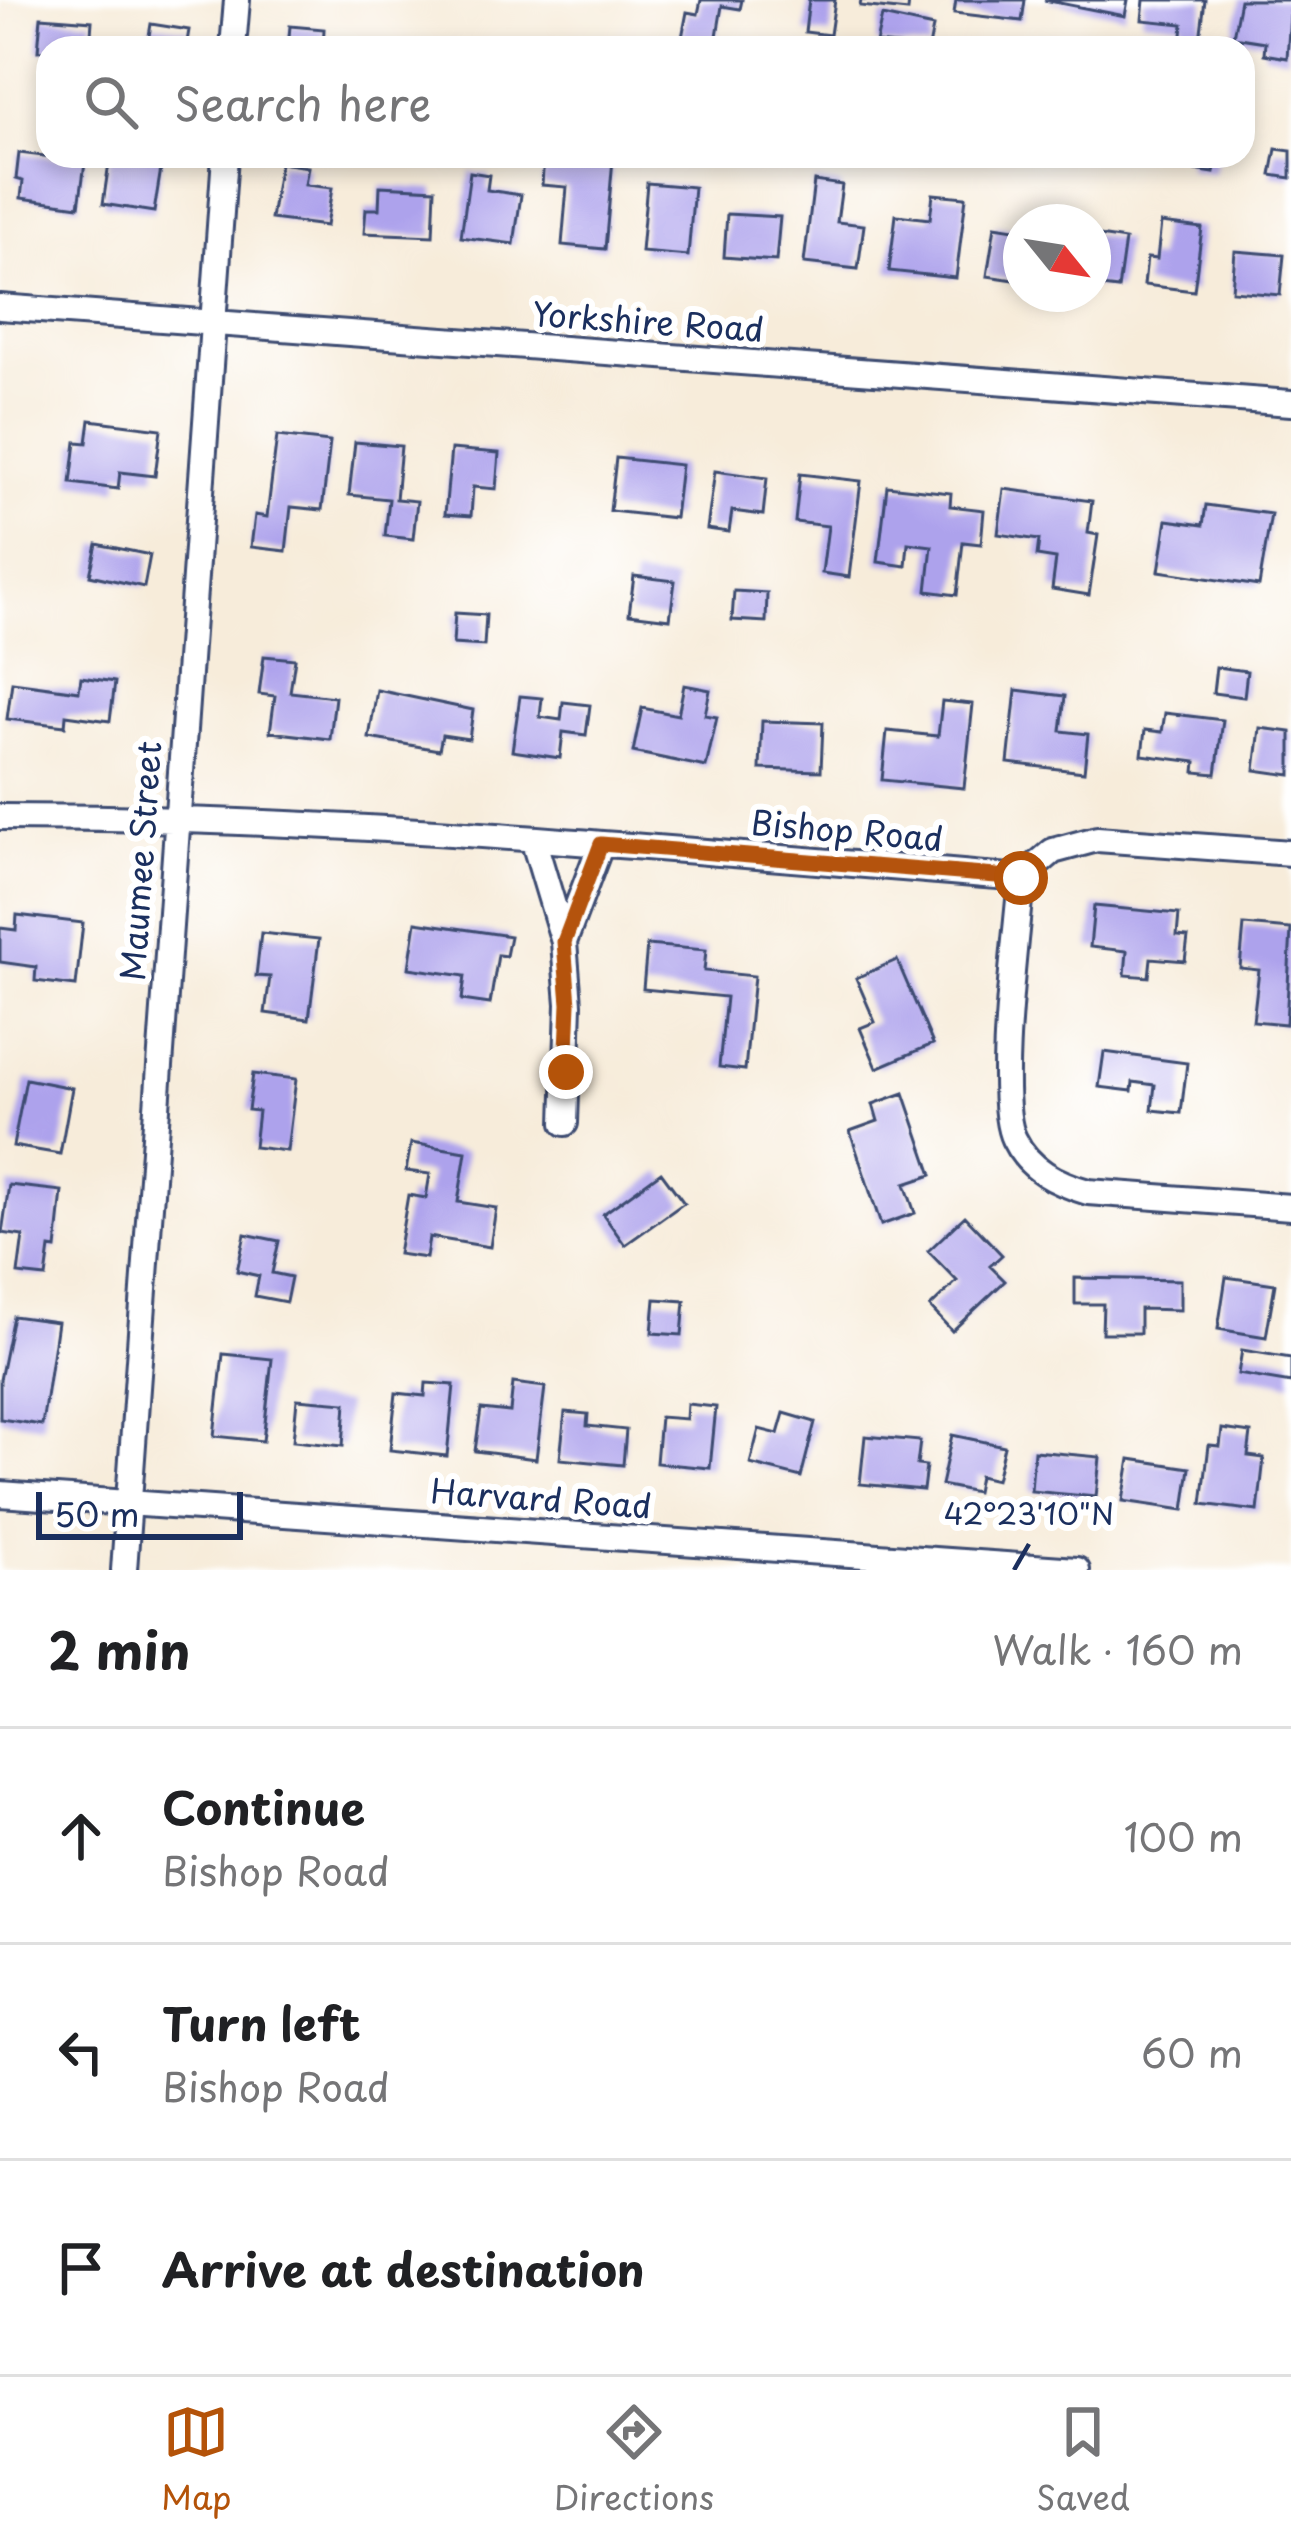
<!DOCTYPE html>
<meta charset="utf-8">
<style>
:root{--surface:#fff;--page:#f2f2f2;--text:#202124;--muted:#757577;--line:#e0e0e0;--accent:#b45309}
body{margin:0;font-family:"Playpen Sans",sans-serif;background:var(--page);color:var(--text)}
.compass{position:absolute;left:1003px;top:204px;width:108px;height:108px;border-radius:50%;background:var(--surface);box-shadow:0 6px 18px #0003;rotate:120deg}
.scale{position:absolute;left:36px;bottom:30px;width:207px;box-sizing:border-box;padding-left:12px;border:6px solid #1b2f5e;border-top:0;font-size:33px;line-height:42px;white-space:nowrap;color:#1b2f5e;-webkit-text-stroke:9px #fff;paint-order:stroke}
.stop{position:absolute;width:36px;height:36px;margin:-27px;border:9px solid #b45309;border-radius:50%;background:#fff}
.stop.end{background:#b45309;border-color:#fff;box-shadow:0 3px 12px #0008}
.list{margin:0;padding:0;list-style:none}
h2{display:flex;justify-content:space-between;align-items:center;height:156px;margin:0;padding:0 48px;font-size:51px}
h2 small{font-size:39px;font-weight:400;color:var(--muted)}
.list li{display:grid;grid-template-columns:78px 1fr auto;gap:36px;align-items:center;box-sizing:border-box;height:216px;padding:0 48px;border-top:3px solid var(--line)}
.list b{display:block;font-size:45px;white-space:nowrap}
.list p{margin:0;font-size:39px;white-space:nowrap;color:var(--muted)}
.list em{font-size:39px;font-style:normal;color:var(--muted)}
.icon{flex:none;width:66px;height:66px;fill:none;stroke:currentColor;stroke-width:2;stroke-linecap:round;stroke-linejoin:round}
.map{position:relative;flex:none;width:1291px;height:1570px;overflow:hidden}
.search{position:absolute;background:var(--surface);box-shadow:0 6px 18px #0003;left:36px;right:36px;top:36px;height:132px;display:flex;align-items:center;gap:30px;box-sizing:border-box;padding:0 42px;border-radius:36px;color:var(--muted);font-size:45px}
.sheet{height:804px;background:var(--surface)}
nav{display:flex;justify-content:space-around;align-items:center;box-sizing:border-box;height:168px;border-top:3px solid var(--line);background:var(--surface);font-size:33px;color:var(--muted)}
nav a{display:grid;justify-items:center;gap:6px}
nav .on{color:var(--accent)}
.map>svg:first-child{display:block}
</style>
<div class="map">
<svg width="1291" height="1570" viewBox="0 0 1291 1570">
<rect width="100%" height="100%" fill="#fff"/>
<filter id="ink" filterUnits="userSpaceOnUse"><feTurbulence type="fractalNoise" baseFrequency=".00833" numOctaves="2"/><feDisplacementMap in="SourceGraphic" scale="24" xChannelSelector="R" yChannelSelector="G"/><feConvolveMatrix kernelMatrix="1 2 1 2 8 2 1 2 1" color-interpolation-filters="sRGB"/></filter>
<filter id="wash" filterUnits="userSpaceOnUse"><feTurbulence type="fractalNoise" baseFrequency=".004" numOctaves="4" result="noise"/><feDisplacementMap in="SourceGraphic" scale="48" xChannelSelector="R" yChannelSelector="G"/><feGaussianBlur stdDeviation="2.7" result="paint"/><feColorMatrix in="noise" values="0 0 0 0 0 0 0 0 0 0 0 0 0 0 0 0 0 1.4 0 .05"/><feComposite in="paint" operator="in"/></filter>
<g filter="url(#wash)">
<rect width="100%" height="100%" fill="#f7ecda"/>
<g id="blocks">
<!-- building -->
<path fill="#ada2ec" d="M701,0H742L740,9L722,6L715,48H680L687,12L698,14Z
M809,0H835L830,35L805,32Z
M861,0H909L908,11L860,6Z
M956,0H1025L1022,21L954,13Z
M1044,0H1128L1125,16Z
M1144,0H1205L1199,48L1181,46L1183,24L1142,20Z
M1240,0H1291L1287,58L1264,54L1265,42L1233,37Z
M882,16L933,27L929,48L876,43Z
M41,17L92,21L90,48L38,51Z
M151,24L189,30L186,48H147Z
M290,26L324,29L323,48H288Z
M1276,149L1291,151V178L1271,175Z
M19,153L68,159V156H86L79,206L21,198L23,181L16,179Z
M110,156H163L154,212L103,204Z
M544,156L613,159L605,249L562,245L567,187L542,185Z
M1190,156H1217L1214,173L1188,169Z
M280,163L308,167L305,185L332,188L326,226L271,219Z
M470,172L489,175L487,190L521,195L514,244L461,237Z
M814,181L842,185L837,222L864,225L858,269L804,263Z
M647,183L694,187L688,256L641,252Z
M380,186L435,189L433,236L364,233L366,209H379Z
M933,194L966,197L956,278L889,271L896,215L930,219Z
M727,214L780,217L776,261L724,257Z
M1161,223L1202,228L1194,291L1144,285L1147,258L1157,259Z
M995,226L1021,230V281L987,276Z
M1093,235L1125,240L1118,289L1093,286Z
M1235,251L1284,255L1280,295L1232,291Z
M90,420L161,429L155,476L120,472L118,489L71,483L76,442L87,443Z
M277,436L330,442L322,510L291,507L286,551L251,547L255,515L267,517Z
M355,442L401,446L396,499L417,501L413,539L385,536L389,499L349,495Z
M451,449L499,453L496,489L473,487L471,516L445,514Z
M616,458L681,465L675,518L610,511Z
M715,471L767,478L763,515L732,511L729,532L707,529Z
M800,474L861,481L849,577L822,573L828,526L795,522Z
M887,486L951,493L950,506L984,510L981,544L963,542L957,595L927,591L932,546L908,543L906,566L878,562Z
M1004,489L1092,501L1088,533L1098,535L1089,595L1052,589L1056,559L1037,556L1039,540L998,534Z
M1206,505L1271,514L1259,586L1159,571L1167,520L1203,525Z
M97,544L150,555L144,587L90,575Z
M634,576L675,581L670,619L629,614Z
M734,591L767,593L766,622L732,620Z
M455,613L486,615L484,646L453,644Z
M264,656L295,659L290,692L335,697L330,739L270,732L275,696L259,694Z
M1216,667L1247,671L1244,697L1213,693Z
M81,677L115,682L110,721L66,715L65,726L7,719L12,682L79,691Z
M684,685L710,690L705,715L717,717L706,767L633,752L642,708L678,715Z
M377,690L473,710L469,739L442,735L439,750L369,738Z
M1016,690L1065,696L1061,731L1088,734L1084,772L1008,763Z
M520,696L542,698L540,717L561,720L563,702L590,705L586,735L563,732L560,758L512,751Z
M942,701L973,704L964,788L882,780L887,731L938,736Z
M1165,713L1223,720L1216,774L1195,772L1196,762L1142,755L1145,730L1162,732Z
M762,721L823,723L821,771L760,769Z
M1260,728L1291,732V775L1255,770Z
M1094,906L1179,914L1177,936L1188,937L1185,961L1151,958L1149,977L1125,975L1127,951L1090,947Z
M17,915L83,923L76,986L35,981L36,967L0,962V928L16,930Z
M416,922L510,936L506,956L498,955L490,1004L462,1000L465,976L409,968Z
M1244,925L1291,929L1286,1024L1253,1021L1259,970L1240,968Z
M261,933L319,939L309,1019L265,1013L270,977L256,976Z
M647,945L706,950L704,971L754,976L745,1070L719,1067L726,997L643,989Z
M897,960L933,1044L877,1068L860,1028L875,1022L856,978Z
M1104,1052L1187,1063L1181,1113L1152,1110L1155,1085L1133,1082L1132,1091L1099,1087Z
M253,1074L296,1079L287,1151L254,1147L258,1111L248,1110Z
M26,1079L72,1088L60,1154L13,1146Z
M904,1093L932,1175L905,1184L915,1213L881,1225L850,1131L878,1121L873,1104Z
M411,1143L466,1152L458,1202L496,1208L490,1247L429,1237L426,1258L398,1254L408,1195L426,1198L430,1174L406,1171Z
M661,1172L684,1203L625,1245L603,1214Z
M9,1185L62,1191L56,1249L50,1248L46,1277L18,1274L23,1236L2,1233Z
M965,1216L1002,1255L990,1266L1005,1281L952,1331L930,1307L957,1281L928,1251Z
M245,1234L279,1241L272,1273L291,1277L286,1302L255,1296L259,1276L237,1271Z
M1226,1277L1275,1284L1266,1337L1218,1329Z
M1075,1278L1180,1280V1310L1140,1309V1333H1102L1103,1304H1075Z
M655,1299L685,1301L682,1335L652,1333Z
M13,1316L57,1322L42,1425L0,1419V1380Z
M1242,1350L1291,1358V1383L1238,1374Z
M223,1354L272,1359L263,1441L214,1436Z
M426,1383L454,1385L447,1456L390,1450L396,1393L425,1396Z
M513,1383L545,1387L536,1459L475,1451L481,1409L510,1412Z
M297,1399L346,1403L343,1446L293,1441Z
M687,1404L716,1407L710,1468L656,1463L660,1417L686,1419Z
M565,1412L588,1414L587,1426L626,1430L623,1465L560,1459Z
M784,1413L815,1422L801,1477L750,1464L759,1429L778,1434Z
M1222,1429L1251,1433L1248,1456L1264,1458L1258,1511L1202,1504L1209,1445L1220,1446Z
M952,1435L1004,1446L996,1480L979,1476L976,1492L941,1485Z
M865,1436L920,1441L917,1465L926,1466L923,1490L860,1484Z
M1034,1451L1100,1457L1096,1497L1031,1491Z
M1130,1459L1190,1468L1184,1510L1123,1501Z"/>
</g>
</g>
<g filter="url(#ink)">
<use href="#blocks" fill-opacity="0" stroke="#3c4b71" stroke-width="3"/>
<g fill="none" stroke-linecap="round" stroke-linejoin="round">
<defs>
<path id="street" d="M233,48L237,0
M0,307L1291,403
M0,817C341,817 681,850 1021,878L1053,851L1097,839L1291,853
M533,839L564,942L569,1004L565,1123
M1021,878C1017,932 994,1099 1014,1139C1029,1170 1057,1183 1088,1192L1291,1207
M564,942L601,844
M0,1494L1077,1570
M124,1570L225,156"/>
</defs>
<!-- street casing -->
<use href="#street" stroke="#3c4b71" stroke-width="30"/>
<!-- street -->
<use href="#street" stroke="#fff" stroke-width="24"/>
</g>
</g>
<g fill="none" stroke-linecap="round" stroke-linejoin="round" filter="url(#ink)">
<!-- route -->
<path stroke="#b45309" stroke-width="15" d="M566,1072L569,1004L564,942L601,844L1021,878"/>
</g>
<!-- ticks -->
<path fill="none" stroke="#1b2f5e" stroke-width="4.5" d="M1014,1570L1029,1544"/>
<g text-anchor="middle" stroke-width="12" stroke-linejoin="round" paint-order="stroke">
<!-- street labels -->
<g font-size="33" fill="#1b2f5e" stroke="#fff">
<text transform="translate(648 322) rotate(4)" y="12">Yorkshire Road</text>
<text transform="translate(847 831) rotate(5)" y="12">Bishop Road</text>
<text transform="translate(141 861) rotate(-86)" y="12">Maumee Street</text>
<text transform="translate(541 1499) rotate(4)" y="12">Harvard Road</text>
</g>
</g>
<g font-size="30" text-anchor="middle" fill="#1b2f5e" stroke="#fff" stroke-width="12" stroke-linejoin="round" paint-order="stroke">
<text x="1029" y="1525">42°23'10"N</text>
</g>
</svg>
<svg class="compass" viewBox="-18 -18 36 36"><path d="M0-13l5 13h-10z" fill="#e53935"/><path d="M0 13l5-13h-10z" fill="#757577"/></svg>
<div class="scale">50 m</div>
<div class="stop" style="left:1021px;top:878px"></div>
<div class="stop end" style="left:566px;top:1072px"></div>
<div class="search"><svg class="icon" aria-label="search" viewBox="0 0 24 24"><circle cx="10" cy="10" r="6"/><path d="M15 15l6 6"/></svg>Search here</div>
</div>
<section class="sheet">
<h2>2 min<small>Walk · 160 m</small></h2>
<ul class="list">
<li><svg class="icon" aria-label="ahead" viewBox="0 0 24 24"><path d="M12 20V5M6 11l6-6 6 6"/></svg><div><b>Continue</b><p>Bishop Road</p></div><em>100 m</em></li>
<li><svg class="icon" aria-label="left" viewBox="0 0 24 24"><path d="M17 20v-9H6M10 6l-5 5 5 5"/></svg><div><b>Turn left</b><p>Bishop Road</p></div><em>60 m</em></li>
<li><svg class="icon" aria-label="arrive" viewBox="0 0 24 24"><path d="M6 21V4h12l-3 4 3 4H6"/></svg><div><b>Arrive at destination</b></div></li>
</ul>
</section>
<nav>
<a class="on"><svg class="icon" aria-label="map" viewBox="0 0 24 24"><path d="M3 6l6-2 6 2 6-2v14l-6 2-6-2-6 2zM9 4v14M15 6v14"/></svg>Map</a>
<a><svg class="icon" aria-label="directions" viewBox="0 0 24 24"><path d="M12 3l9 9-9 9-9-9zM9 14v-3h6M13 9l2 2-2 2"/></svg>Directions</a>
<a><svg class="icon" aria-label="saved" viewBox="0 0 24 24"><path d="M7 4h10v16l-5-4-5 4z"/></svg>Saved</a>
</nav>
